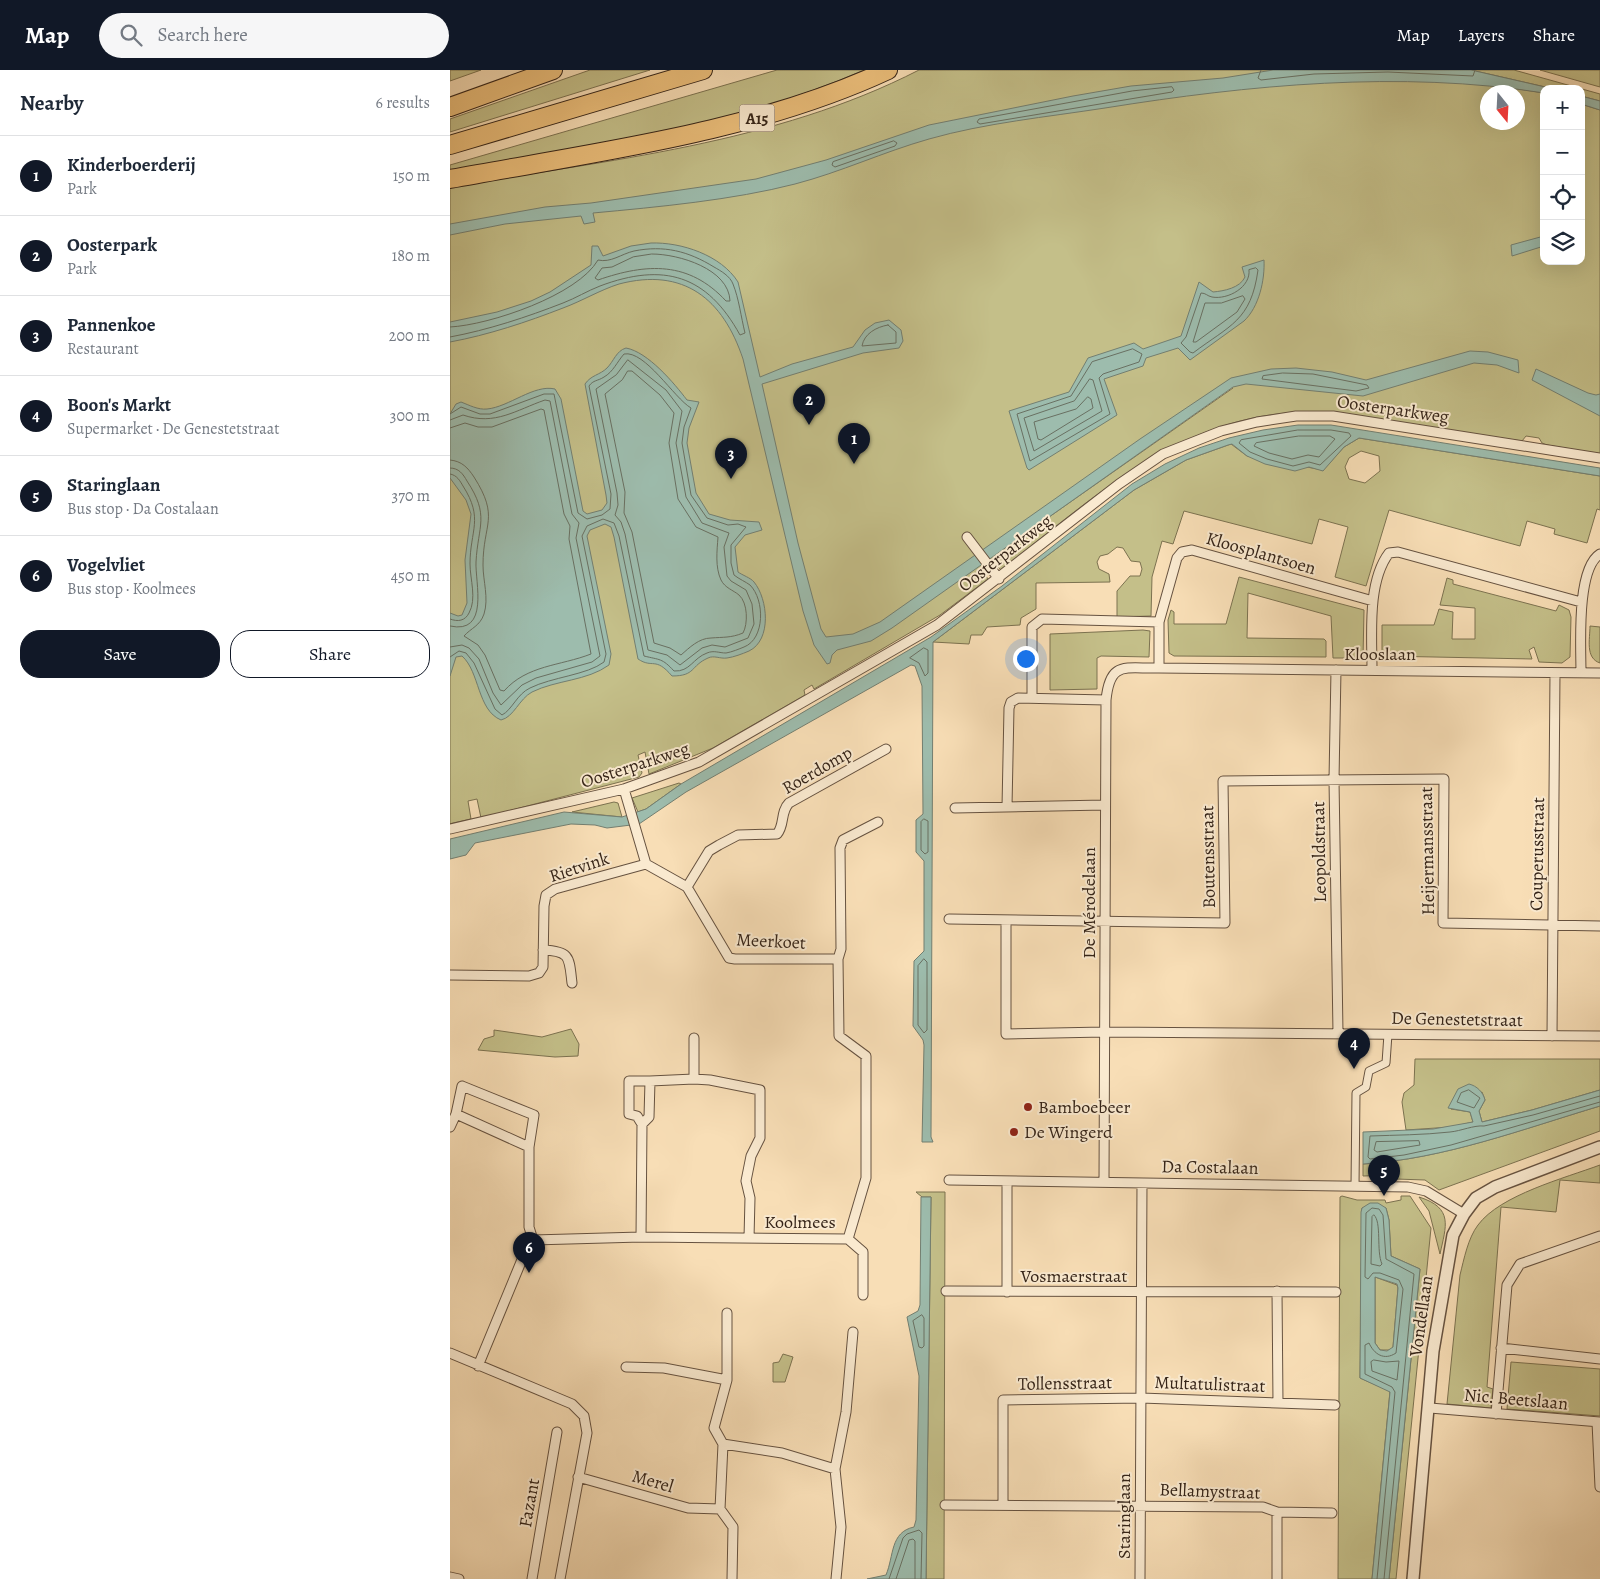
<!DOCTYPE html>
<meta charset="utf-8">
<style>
:root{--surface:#fff;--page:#f6f6f7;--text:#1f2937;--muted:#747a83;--line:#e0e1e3;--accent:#111827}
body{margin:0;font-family:Alegreya,serif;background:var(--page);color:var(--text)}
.controls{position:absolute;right:15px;top:15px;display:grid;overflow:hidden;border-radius:10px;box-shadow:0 5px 20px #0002}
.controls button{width:45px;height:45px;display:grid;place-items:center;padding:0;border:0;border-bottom:1px solid var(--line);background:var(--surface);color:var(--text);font:25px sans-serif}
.compass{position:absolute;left:1030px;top:15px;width:45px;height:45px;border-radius:50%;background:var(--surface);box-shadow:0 5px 20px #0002;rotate:162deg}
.you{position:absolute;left:575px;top:588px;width:18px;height:18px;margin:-12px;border:4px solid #fff;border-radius:50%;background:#1a73e8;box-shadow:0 0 0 8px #1a73e833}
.badge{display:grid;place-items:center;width:32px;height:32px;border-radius:50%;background:var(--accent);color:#fff;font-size:16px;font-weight:700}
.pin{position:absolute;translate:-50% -41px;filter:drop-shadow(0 1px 2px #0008)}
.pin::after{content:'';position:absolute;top:26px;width:18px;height:15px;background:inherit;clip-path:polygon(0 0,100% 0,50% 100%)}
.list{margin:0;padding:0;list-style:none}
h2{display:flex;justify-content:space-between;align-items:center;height:65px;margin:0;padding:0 20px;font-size:21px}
h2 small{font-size:16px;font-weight:400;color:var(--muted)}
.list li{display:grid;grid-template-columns:32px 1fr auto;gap:15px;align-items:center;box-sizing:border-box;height:80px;padding:0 20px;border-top:1px solid var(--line)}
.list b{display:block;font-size:19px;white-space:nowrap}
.list p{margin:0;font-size:16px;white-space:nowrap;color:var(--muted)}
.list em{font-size:16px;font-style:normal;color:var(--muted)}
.actions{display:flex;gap:10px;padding:15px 20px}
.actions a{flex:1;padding:11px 0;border:1px solid var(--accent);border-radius:20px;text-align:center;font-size:18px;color:var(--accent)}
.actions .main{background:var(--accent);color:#fff}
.icon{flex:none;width:28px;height:28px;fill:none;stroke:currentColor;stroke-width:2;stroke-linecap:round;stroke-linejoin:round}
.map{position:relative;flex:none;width:1150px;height:1509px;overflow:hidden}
header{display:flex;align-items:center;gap:30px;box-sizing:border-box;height:70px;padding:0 25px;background:var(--accent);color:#fff}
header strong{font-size:24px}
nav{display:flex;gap:28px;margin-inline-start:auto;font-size:18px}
.search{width:350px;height:45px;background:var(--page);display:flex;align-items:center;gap:12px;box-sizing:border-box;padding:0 18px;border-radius:28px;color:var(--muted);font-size:19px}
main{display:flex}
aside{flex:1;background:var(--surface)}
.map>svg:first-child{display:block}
</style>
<header>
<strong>Map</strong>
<div class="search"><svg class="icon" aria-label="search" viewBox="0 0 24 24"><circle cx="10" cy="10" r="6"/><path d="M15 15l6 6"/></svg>Search here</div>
<nav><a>Map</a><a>Layers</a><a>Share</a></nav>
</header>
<main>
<aside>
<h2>Nearby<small>6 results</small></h2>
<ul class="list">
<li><span class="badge">1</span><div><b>Kinderboerderij</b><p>Park</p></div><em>150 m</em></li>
<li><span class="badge">2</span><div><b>Oosterpark</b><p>Park</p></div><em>180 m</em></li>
<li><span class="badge">3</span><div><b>Pannenkoe</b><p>Restaurant</p></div><em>200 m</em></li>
<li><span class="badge">4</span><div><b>Boon's Markt</b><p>Supermarket · De Genestetstraat</p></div><em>300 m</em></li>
<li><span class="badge">5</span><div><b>Staringlaan</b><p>Bus stop · Da Costalaan</p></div><em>370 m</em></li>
<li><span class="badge">6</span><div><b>Vogelvliet</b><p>Bus stop · Koolmees</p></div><em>450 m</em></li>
</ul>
<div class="actions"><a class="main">Save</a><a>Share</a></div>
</aside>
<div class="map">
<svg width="1150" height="1509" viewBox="0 0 1150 1509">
<rect width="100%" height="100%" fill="#f8deb6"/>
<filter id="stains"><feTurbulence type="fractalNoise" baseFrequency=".004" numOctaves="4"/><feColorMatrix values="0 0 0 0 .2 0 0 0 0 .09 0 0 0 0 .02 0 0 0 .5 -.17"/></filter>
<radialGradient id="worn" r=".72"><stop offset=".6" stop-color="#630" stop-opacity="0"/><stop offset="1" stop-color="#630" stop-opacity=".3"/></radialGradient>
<!-- green -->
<path fill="#c4bf89" stroke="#7c7250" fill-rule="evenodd" d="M0,0H31L0,11Z
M140,0H200L0,62V49Z
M327,0H414C284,57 139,77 0,104V95Z
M469,0H949L1094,23V191H1131V34L1150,40V384L1097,375L1092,373L1089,368L1076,366L1072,371C1028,365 983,358 938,351C916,348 893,342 871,342C738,338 648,424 551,500L542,490L531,499L538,509L490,545L364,619L362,615L354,620L355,625L263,678L199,704L195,682L188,685L192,703L189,707L31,748L27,729L18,731L21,749L0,754V117C157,90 325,74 469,0ZM1038,22H1068V52H1038ZM773,316L783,318L589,454Z
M1021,0H1064L1150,24V31L1131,26V19H1104Z
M1090,0H1150V17Z
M909,368L1150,406V440L1147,439L1137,473L1104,464L1105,459L1077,451L1070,476L939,440L916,516L885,507L898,457L869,449L862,474L734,441L723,474L712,471L702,507L701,546L667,547V521L680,506H690L692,499L690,492L681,491L673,478L667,477L658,484L650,486L647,492L649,499L659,504L660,512L586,513V539L571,548L570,555L537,557L532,565H521L519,574L483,572L684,420L736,390L781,374L797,386L873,400L894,377ZM911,381L929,386L930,401L915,413L899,409L895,397L899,388Z
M789,507L914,540L913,588H883L881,546L798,523L797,568L874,569L876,571V587L724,586L719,583L718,550L721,540L724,542V554H776Z
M997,508L1003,510V514L1106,541L1109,535L1119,540L1121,547L1120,587L1112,593L1089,592L1084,577L1079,580L1082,589L935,586L932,581V555H984L989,539L1003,542L1002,569H1025V538L990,535Z
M1140,556L1150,557V593C1135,588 1140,569 1140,556Z
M693,560L700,561L699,587L651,586L647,588V619L600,620V564Z
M229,713L231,714L196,739L188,742L182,728Z
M164,732L168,733L172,747L122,742Z
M121,959L129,974L128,986L105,987L28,980L34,969L44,966V960L92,967Z
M965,989H1150V1020L1082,1040L1032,1052L1029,1041L1035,1030L1032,1022L1001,1039L1020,1042L1023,1052L1001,1057L956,1060L952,1032L954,1023L964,1015Z
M1150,1036V1061L989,1120L975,1110L946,1109L945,1105L913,1106V1094C994,1089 1072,1059 1150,1036Z
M1150,1095V1113L1110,1110L1106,1142L1051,1137L1037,1317L1043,1319L1041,1338L997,1334L1010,1205C1014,1189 1018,1168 1028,1155C1050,1125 1115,1108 1150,1095Z
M466,1122H495L494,1509H476L481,1127H472Z
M892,1126L907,1130H935L936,1133L951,1130V1126H960L981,1158L946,1509H939L970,1199L941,1186L939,1150L936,1138H912L910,1308L940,1321L922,1509H888L890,1127Z
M969,1127C1004,1138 996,1156 990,1184L979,1141Z
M925,1207L947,1215L948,1218L943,1277L941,1280H930L925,1273Z
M333,1284L343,1287L335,1312H323V1293L329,1292Z
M1061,1292L1150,1299V1346L1057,1339Z"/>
<!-- water -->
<path fill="#9dbcad" stroke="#737f71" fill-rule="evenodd" d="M823,0H1021L1104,19H1094V23C950,0 799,15 655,38C597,47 535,53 479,69C433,82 391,102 345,114C283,130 208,137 143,143L145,152L134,154L131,146L55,154L0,165V154L95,137L141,133L306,109L376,90L479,55L623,26L681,16L773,8Z
M1131,26L1150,31V40L1131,34Z
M1094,166V176L1062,186L1061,175Z
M201,173C231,172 271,185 288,212L310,307L342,294L403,277L415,260L425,253L439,250L451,260L453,271L449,278L413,283L312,314L348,473L371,559L376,567L403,564L430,552L690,369L781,308L821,299L846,298L882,302L916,310L1020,281L1038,282L1068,290L1069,303L1047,295L1024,293L913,326L796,314L783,317L442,558L421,571L387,580L382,585L380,593L377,594L364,575L353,541L293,289C273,229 234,197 169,214C150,220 132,231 113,238C77,252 38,265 0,272V252L47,242L81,231L100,222L141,195L142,176H148L153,186L181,176Z
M814,190C815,210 809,237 794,251L740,290L728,278L696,288L693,296L654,309L667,345L579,400L577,398L559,341L619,322L638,288L684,273L693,279L731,266L749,212L763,222C774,221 790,218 795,207L792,197Z
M176,278C198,282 224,313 237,330L249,332L239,358L237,373L246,423L259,444L280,450L309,452L312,460L295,465L285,477L288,502C292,505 301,508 304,512C318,529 322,570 299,581C292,584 284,587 277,588C270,589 264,585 258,588C240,596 246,606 222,606C205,586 203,599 188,589L164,467L161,457L155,454L140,460L137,466L161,584L159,595C137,611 106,610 82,622C69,629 64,647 51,650C27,640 30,602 12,586L6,587L0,606V543L8,546L12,545L17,533L15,490L21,444L16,430L0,408V344L6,334L11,332C19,335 28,340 37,339C59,337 84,314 105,319L111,329L133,441L137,444L152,440L157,433L156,425L135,314C141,305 150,305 157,298C164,291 166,281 176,278Z
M1086,299L1138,323L1146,325L1150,324V346L1082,310Z
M848,355H881L1150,398V406L909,368L894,377L873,401L859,397L845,401L815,394L797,386L782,374L778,375L736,390L684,420L483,572L481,1067L483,1072H472L474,975L473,970L463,956L464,891L474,881V791L466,782V750L473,744L472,616L465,596L461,595L236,722L189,754L157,758L145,755L121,754L25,773L16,785L0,789V769L114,742L172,747L196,739L231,714L481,567L552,516L682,414L715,394L749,378L779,368L813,360Z
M1019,1014C1027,1016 1033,1022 1035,1030L1029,1041L1032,1052L1082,1040L1150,1020V1036C1073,1059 994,1089 913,1094V1062L983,1059L1023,1052L1020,1042L998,1038L1008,1019Z
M471,1127H481L476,1509H417L436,1505C444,1486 440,1462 464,1457L466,1450L469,1306L457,1247L468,1241L470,1235Z
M920,1133H928L936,1138L939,1150L941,1186L970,1199L939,1509H922L940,1322L910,1308L911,1142L912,1138ZM925,1207L947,1214L948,1218L943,1277L937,1281L930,1280L925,1273Z"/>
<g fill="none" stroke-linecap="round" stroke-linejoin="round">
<!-- shore -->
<path stroke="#697062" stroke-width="1" d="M811,0L808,8L811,10L864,4L938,2L1023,6L1025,0
M722,17L724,20L722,22L530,54L527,52L529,49L682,21Z
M444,71L447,73L445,76L385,97L382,95L383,92Z
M202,184C229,184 279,199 280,231H276C239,191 197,193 148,210L145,208L152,198L162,197L183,187Z
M806,198L808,200C801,251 780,255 743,283L740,282L731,273L736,267L751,223C756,223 757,226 762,227C778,230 801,217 799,200Z
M793,226L795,229L787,242L746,272H743L755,233H771Z
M438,255L446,262V273L412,276C414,264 426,257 438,255Z
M0,257C40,255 128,225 148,190C161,193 171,184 184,181C214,175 238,181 264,197C271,201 280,206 283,214C289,229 291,247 295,263L290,265C257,205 214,192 150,216C137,221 126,228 113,233C77,247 38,260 0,267
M683,279L692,284L689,292L653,304L649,308L660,344L580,391L567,344L621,326L642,292Z
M178,290L216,320L232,341L226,373L236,427L252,453L279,463L274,477L277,506L281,511L296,520L302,534L304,554L298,568L275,577L262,575L252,578L230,595L217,585L198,580L175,464L171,452L165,445L168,435L167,423L146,319L166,305Z
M178,301H182L210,325L224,343L219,373L228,429L246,457L268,467C267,481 265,497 271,510C275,518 283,520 289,525C298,533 298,554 293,563C281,568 273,567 261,568C249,568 239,578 231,585L220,578L204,573L182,462L174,443L175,422L155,324L172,310Z
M833,303L863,304L917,315L919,318L906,321L812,309L813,306Z
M640,309L643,310L652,341L584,381L574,348L624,331Z
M638,327L641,329L643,338L591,370L588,369L584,352L626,339Z
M0,344L11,337L30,344H40L94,324H104L128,443L137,449L152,445L160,439L161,424L139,316C143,310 148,311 154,307C163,302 167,292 174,284C195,280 224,328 241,338L234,357L232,373L241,425L257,448L278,455L288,454L296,457L281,475V493L284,505C289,509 296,512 300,515C315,530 315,569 294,577C289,579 282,582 276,583C269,583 264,580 257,583C243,588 240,602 224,601C212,588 210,590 194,586L169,466L164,453L153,449L137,456L132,466L156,584L154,592C137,605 102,607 80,618C67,624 62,640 52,645L45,639L24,593L16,583L9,581L0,587
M0,350L13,345C45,356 66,340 95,330L100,331L122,444L129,453L126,468L150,586L142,592L86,608L72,615L51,635L43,623L29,589L19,578L12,575L0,577
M0,358L15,353L28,357H42L91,339L94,340L114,444L120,456L119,469L141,584C110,596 77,595 54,621L50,620L35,585L28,575L14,566C21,558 30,556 34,544C39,528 33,511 33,495C33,453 50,448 24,407C18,398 12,391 0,390
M848,360H881L899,363L901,366L870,395L859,392L843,396L817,389L800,382L789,373L791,370Z
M849,366H880L885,369L869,387L858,385L842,389L819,383L804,376L806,373Z
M0,398C9,398 13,404 17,411C40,446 28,455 26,492C25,512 40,565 0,556
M0,404C7,405 10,411 13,416C34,449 20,460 20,494C20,509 27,529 19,543C15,551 8,552 0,549
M474,578L478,580V603L475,606L469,593L460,588Z
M474,749L478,751V782L475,784L471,780V752Z
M474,889L477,892V960L474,963L468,955V896Z
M1019,1020L1030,1028L1024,1038L1007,1032L1011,1023Z
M1150,1026L1083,1045L1034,1056C1024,1055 1011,1061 1000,1062C973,1065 946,1065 920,1066L918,1087L920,1089L954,1085L1001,1075L1150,1032
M969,1071L970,1075L927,1082L924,1080L926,1072Z
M924,1145C932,1152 926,1181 932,1194L930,1196L921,1194L922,1147Z
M472,1245L474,1248V1276L472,1278L469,1277L463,1251Z
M924,1290L936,1292L949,1291L947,1310L922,1301L921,1292Z
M439,1509L453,1468L457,1464L469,1460L472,1463L471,1509
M446,1509L459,1470L463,1469L465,1471V1509
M927,1509L945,1322L942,1317L915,1304V1275L919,1273C924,1284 934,1291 946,1283L953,1219L949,1210L930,1203H923L918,1209L915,1207L916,1143L922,1138L929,1139L933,1145L936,1189L964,1204L934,1509"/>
<defs>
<path id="pedestrian" d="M905,1116L906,1023L916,1017L919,1001L936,993L938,964"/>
<path id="minor" d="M517,467L549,509
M709,598V552L727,488L732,482L742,480L923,531
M922,599C922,565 917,512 939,483L948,482L1131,532
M886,600L884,710L888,963
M1131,603C1131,577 1126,499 1150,484
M582,628V557L592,549L709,552
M557,737L559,638L561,632L568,628L656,630
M505,738L655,735
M0,759L174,719L249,692L487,555L669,414L713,384L771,361L807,352L846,346H883L1150,388
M237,817L259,781L269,775L288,765L327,764C335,755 330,742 339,733L436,679
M499,849L775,853L773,711L994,709L993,853L1150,856
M556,851V964L654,962L1150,966
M93,880C121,881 119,888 122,913
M388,889L391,879L390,778L393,770L428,752
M0,905L79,906L89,903L93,897L94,836L96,825L105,819L196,794
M1102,966L1105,603
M244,968V1009L260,1010L310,1020V1068L301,1086L296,1111L300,1128L299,1168
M200,1011L244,1009
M6,1044L12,1016L84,1045L79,1077V1157L83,1170
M0,1057L6,1044L79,1077
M499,1110L958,1117L976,1121L1014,1144
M654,1112L656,630C660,590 675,599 709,598L1150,603
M191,1167L192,1054L199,1047L200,1011H179V1044L187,1046L192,1054
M398,1169L413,1182V1225
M496,1221L886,1222
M827,1221L828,1333
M557,1222V1111
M277,1243V1310L264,1358L273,1374L270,1439L283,1457L282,1509
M1051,1278L1150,1289
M0,1283L122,1334L134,1346L137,1363L110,1509
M28,1296L78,1175L83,1170L191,1167L398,1169L416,1108V986L389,966L388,889H285L279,888L237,817L196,794L174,719
M176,1297L214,1298L277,1310
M980,1338L1150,1352
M1046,1344L1057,1215L1070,1194L1150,1166
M1147,1352L1150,1417
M273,1374L332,1383L385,1399
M128,1407L238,1438L270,1439
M553,1434V1330L691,1328L885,1335
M495,1435L813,1437L827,1442L882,1443
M0,1507L9,1509
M82,1509L107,1362
M386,1509L391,1457L385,1399L396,1342L403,1262
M690,1509L692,1113
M827,1509V1442"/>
<path id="tertiary" d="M963,1509L983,1281L1003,1165L1014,1144L1026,1128L1045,1117L1150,1077"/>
<path id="motorway" d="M0,37L103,0
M0,75L253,0
M0,109C146,82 303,63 438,0"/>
</defs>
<!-- pedestrian casing -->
<use href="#pedestrian" stroke="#665240" stroke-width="9"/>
<!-- minor casing -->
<use href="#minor" stroke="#665240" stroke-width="11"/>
<!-- tertiary casing -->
<use href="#tertiary" stroke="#665240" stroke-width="14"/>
<!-- motorway casing -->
<use href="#motorway" stroke="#352418" stroke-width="20"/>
<!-- pedestrian -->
<use href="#pedestrian" stroke="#faead0" stroke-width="7"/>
<!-- minor -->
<use href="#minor" stroke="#faead0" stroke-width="9"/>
<!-- tertiary -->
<use href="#tertiary" stroke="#faead0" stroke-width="11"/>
<!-- motorway -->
<use href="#motorway" stroke="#ecbf7b" stroke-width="18"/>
</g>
<!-- markers -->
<g fill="#8f2418" stroke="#faead0" stroke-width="2">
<circle cx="578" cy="1037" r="5"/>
<circle cx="564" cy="1062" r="5"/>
</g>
<g text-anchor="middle" stroke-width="4" stroke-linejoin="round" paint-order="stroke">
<!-- shield labels -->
<rect fill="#faead0" stroke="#705f4f" stroke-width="1" x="289.5" y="34.5" width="35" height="27" rx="4"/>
<g font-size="16" font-weight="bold" fill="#352418">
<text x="307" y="54">A15</text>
</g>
<!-- street labels -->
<g font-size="18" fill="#352418" stroke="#faead0">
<text transform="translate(943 339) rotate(8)" y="6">Oosterparkweg</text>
<text transform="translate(555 483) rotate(-38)" y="6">Oosterparkweg</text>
<text transform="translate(811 483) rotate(16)" y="6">Kloosplantsoen</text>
<text x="930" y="590">Klooslaan</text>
<text transform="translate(185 695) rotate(-18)" y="6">Oosterparkweg</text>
<text transform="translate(367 700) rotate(-30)" y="6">Roerdomp</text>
<text transform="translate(977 781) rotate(-91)" y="6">Heijermansstraat</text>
<text transform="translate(869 782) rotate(-91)" y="6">Leopoldstraat</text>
<text transform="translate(1087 784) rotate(-89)" y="6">Couperusstraat</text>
<text transform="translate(758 787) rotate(-91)" y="6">Boutensstraat</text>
<text transform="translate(129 797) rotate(-18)" y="6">Rietvink</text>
<text transform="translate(639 833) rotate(-90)" y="6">De Mérodelaan</text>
<text transform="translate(321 871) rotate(3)" y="6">Meerkoet</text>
<text transform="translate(1007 949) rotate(1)" y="6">De Genestetstraat</text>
<text transform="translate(760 1097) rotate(1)" y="6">Da Costalaan</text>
<text x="350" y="1158">Koolmees</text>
<text x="624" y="1212">Vosmaerstraat</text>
<text transform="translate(971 1246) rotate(-82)" y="6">Vondellaan</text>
<text transform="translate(615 1313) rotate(-1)" y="6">Tollensstraat</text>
<text transform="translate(760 1314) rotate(2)" y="6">Multatulistraat</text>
<text transform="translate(1066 1329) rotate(5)" y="6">Nic. Beetslaan</text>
<text transform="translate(203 1411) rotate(16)" y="6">Merel</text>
<text transform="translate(760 1421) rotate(2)" y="6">Bellamystraat</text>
<text transform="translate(79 1433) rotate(-80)" y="6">Fazant</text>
<text transform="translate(674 1446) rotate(-90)" y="6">Staringlaan</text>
</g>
<!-- poi labels -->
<g font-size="18" fill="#352418" stroke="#faead0" text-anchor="start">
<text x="588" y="1043">Bamboebeer</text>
<text x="574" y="1068">De Wingerd</text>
</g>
</g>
<rect width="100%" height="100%" filter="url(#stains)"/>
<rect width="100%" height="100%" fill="url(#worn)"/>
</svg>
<div class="controls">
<button>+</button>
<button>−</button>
<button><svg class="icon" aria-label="locate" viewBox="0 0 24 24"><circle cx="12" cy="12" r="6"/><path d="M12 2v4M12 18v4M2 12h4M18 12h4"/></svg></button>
<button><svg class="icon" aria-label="layers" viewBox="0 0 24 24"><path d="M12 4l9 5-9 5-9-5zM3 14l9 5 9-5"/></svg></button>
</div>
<svg class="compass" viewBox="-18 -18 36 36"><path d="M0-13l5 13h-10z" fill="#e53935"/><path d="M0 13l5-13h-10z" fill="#747a83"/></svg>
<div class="you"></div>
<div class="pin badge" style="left:404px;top:394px">1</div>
<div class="pin badge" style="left:359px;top:355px">2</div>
<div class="pin badge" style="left:281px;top:409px">3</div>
<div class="pin badge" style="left:904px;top:999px">4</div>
<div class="pin badge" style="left:934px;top:1126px">5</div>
<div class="pin badge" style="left:79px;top:1203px">6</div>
</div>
</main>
